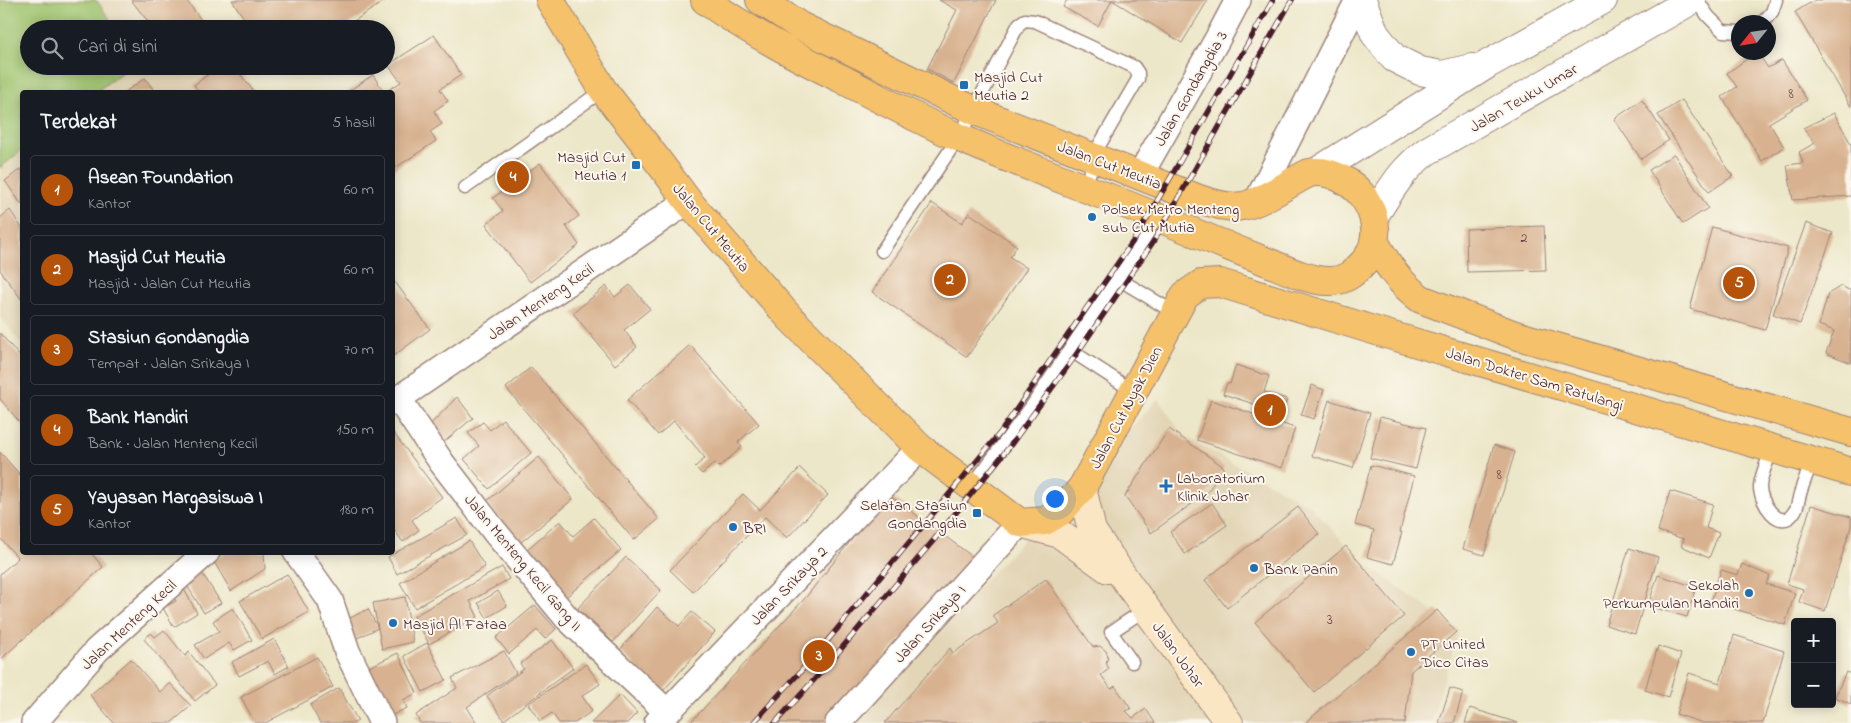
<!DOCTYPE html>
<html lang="id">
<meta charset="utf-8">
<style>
:root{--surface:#171b24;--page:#242831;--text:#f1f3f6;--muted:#9ea1a6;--line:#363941;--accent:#b45309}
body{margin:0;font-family:"Indie Flower",sans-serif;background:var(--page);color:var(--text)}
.controls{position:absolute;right:15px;bottom:15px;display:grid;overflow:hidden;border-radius:5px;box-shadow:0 2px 12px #0003}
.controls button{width:45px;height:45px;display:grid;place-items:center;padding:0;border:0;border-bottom:1px solid var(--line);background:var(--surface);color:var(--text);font:25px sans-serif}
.compass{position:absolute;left:1731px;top:15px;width:45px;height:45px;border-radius:50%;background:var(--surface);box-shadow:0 2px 12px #0003;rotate:240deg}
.you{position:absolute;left:1054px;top:498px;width:18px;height:18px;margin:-12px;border:4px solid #fff;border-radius:50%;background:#1a73e8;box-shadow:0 0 0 8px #1a73e833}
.badge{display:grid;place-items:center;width:32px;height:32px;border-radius:50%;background:var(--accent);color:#fff;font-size:16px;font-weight:700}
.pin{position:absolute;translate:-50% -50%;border:2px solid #fff;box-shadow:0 1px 5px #0006}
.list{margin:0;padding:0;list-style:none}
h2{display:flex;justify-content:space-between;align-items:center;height:65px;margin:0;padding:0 20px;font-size:21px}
h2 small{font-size:16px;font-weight:400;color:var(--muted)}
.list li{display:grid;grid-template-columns:32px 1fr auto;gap:15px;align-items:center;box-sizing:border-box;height:70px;margin:0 10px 10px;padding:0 10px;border:1px solid var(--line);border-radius:5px}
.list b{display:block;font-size:19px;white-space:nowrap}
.list p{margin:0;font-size:16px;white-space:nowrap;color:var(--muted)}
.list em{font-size:16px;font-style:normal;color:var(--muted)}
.icon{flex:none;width:28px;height:28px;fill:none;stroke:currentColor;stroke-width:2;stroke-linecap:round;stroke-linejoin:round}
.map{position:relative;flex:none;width:1851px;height:723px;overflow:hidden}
.search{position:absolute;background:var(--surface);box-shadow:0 2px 12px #0003;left:20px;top:20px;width:375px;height:55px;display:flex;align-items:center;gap:12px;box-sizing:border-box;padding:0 18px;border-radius:28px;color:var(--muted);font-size:19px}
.panel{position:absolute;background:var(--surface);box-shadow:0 2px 12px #0003;left:20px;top:90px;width:375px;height:465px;border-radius:5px}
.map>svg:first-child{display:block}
</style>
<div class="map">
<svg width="1851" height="723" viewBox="0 0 1851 723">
<rect width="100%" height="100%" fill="#fbf7ec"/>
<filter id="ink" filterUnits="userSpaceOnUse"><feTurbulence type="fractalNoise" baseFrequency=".02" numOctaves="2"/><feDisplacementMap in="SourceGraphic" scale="10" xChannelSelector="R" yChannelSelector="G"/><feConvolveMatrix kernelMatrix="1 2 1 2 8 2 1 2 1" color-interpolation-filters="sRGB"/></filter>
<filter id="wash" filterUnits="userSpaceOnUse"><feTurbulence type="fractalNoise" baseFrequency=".0096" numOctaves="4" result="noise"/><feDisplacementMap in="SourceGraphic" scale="20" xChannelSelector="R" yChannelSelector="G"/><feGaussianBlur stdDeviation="1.12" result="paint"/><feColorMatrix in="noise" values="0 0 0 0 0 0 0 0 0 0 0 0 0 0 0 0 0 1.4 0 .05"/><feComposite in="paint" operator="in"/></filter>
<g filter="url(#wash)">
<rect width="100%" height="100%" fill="#ede7c9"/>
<!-- built -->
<path fill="#e3d6b7" d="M0,0H189L210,29H29V66H238L257,92H22V345L0,317Z
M393,274L433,329L393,360Z
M1158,399L1184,436L1309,505L1363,562L1459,630L1431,723H849Z"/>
<!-- green -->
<path fill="#9dc26c" stroke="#74704c" d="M0,0H96L117,29H29V66H130L96,92H22V150L0,168Z"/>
<g id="blocks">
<!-- building -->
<path fill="#d8b290" d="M131,0H186L208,29H154Z
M232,0H386L342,29H251Z
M939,0H996L954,83L927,69L957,10Z
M1067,0H1112L1098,26L1063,7Z
M1112,0H1208L1182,43Z
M1815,0H1851V107L1795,12Z
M434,35L461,75L440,89L448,101L434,111L442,124L430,132L436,141L392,170V92H385L401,82L388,65Z
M1757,52L1768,68L1782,60L1807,100L1769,123L1784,147L1762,161L1722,97L1737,87L1727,73Z
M219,66H234L254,92H199L194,85Z
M373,75L384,92H347Z
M145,78L155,92H125Z
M1642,100L1669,140L1641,159L1614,119Z
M1682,100L1733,176L1709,192L1658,115Z
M1834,113L1851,144V196L1793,200L1787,165L1803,163L1799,152L1815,143L1803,128Z
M1674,154L1708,208L1683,224L1649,170Z
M540,163L579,216L566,226L579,245L530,282L486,224L503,211L493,198Z
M22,168V205L5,181Z
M932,203L962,223L969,213L1017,246L1010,257L1027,268L967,357L872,292Z
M10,210L22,228V300L0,270V218Z
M1806,223L1833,233L1800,324L1773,314Z
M1544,226L1546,270L1467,272L1466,229Z
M1712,227L1788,248L1765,330L1690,309Z
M392,278L430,329L392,357Z
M630,285L650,309L624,330L637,347L615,365L573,313L606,286L615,297Z
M1841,286L1851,291V363L1826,353L1834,331L1819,325L1828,294Z
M0,333L22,359V425L0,399Z
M690,345L759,424L738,442L742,447L719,467L715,463L702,474L695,467L705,458L674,421L658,435L627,400Z
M1236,365L1269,376L1264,392L1287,399L1282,413L1223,394L1227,383L1230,384Z
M531,367L659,519L634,540L506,388Z
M1312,385L1324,390L1314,419L1301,415Z
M457,397L473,418L438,447L425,430Z
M1211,400L1295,428L1282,468L1197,440Z
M1329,400L1370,413L1353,468L1312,456Z
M1380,417L1426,428L1416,469L1370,458Z
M503,419L531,453L489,489L464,459L479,446L468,433L483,422L490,430Z
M1169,429L1224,467L1207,493L1151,533L1125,496Z
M392,431L442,497L412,520L419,530L403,542L392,527Z
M1494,445L1515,452L1484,555L1463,549Z
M0,452L22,477V552H90L103,567L0,660V574L18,558L0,538Z
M539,457L573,499L520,543L486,502Z
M1371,465L1414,476L1400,532H1402L1393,564L1367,557L1374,530L1355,525Z
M800,468L828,495L787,538L765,517L693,592L670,570L743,494L760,510Z
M1670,491L1713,504L1706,528L1719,533L1709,558L1681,546L1684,539L1658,531Z
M888,494L973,557L827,723H690L806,597Z
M1212,503L1227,525L1185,554L1170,532Z
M1811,505L1851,517V526L1825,611L1799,602L1803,589L1787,584Z
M1298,507L1319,534L1227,608L1205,580Z
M457,518L467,535L397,574L388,557Z
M594,518L621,550L565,598L525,551L560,521L573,536Z
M469,541L485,567L415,608L400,583Z
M1346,546L1404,616L1314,692L1255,622Z
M1629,548L1658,557L1635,634L1606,625Z
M226,552H264L265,569L231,591L213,560Z
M626,557L661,590L613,642L578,608Z
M1742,564L1770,576L1766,584L1795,593L1785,625L1711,601L1721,570L1738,575Z
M502,567L509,579L470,601L478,617L429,644L414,616Z
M199,568L221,603L204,613L183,579Z
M287,574L309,612L262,639L240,601Z
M1658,575L1696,587L1687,617L1648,606Z
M1046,579L1093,647L1100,646L1106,651L1108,657L1106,663L1109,669L1101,675L1111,689L1115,686L1131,709L1126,711L1133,718L1146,709L1155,723H885L950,648L953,653L998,623L993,615Z
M180,582L197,613L174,627L163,608L176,601L169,589Z
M498,591L507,606L487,618L478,603Z
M405,597L413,642L382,649L373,603Z
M535,605L556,629L545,639L537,630L509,654L496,638Z
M657,607L679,626L692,612L715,632L663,691L619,651Z
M233,608L252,640L234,650L229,643L204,659L195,645L219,631L213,621Z
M368,609L378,628L349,642L340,623Z
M1437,610L1456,632L1411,671L1405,723H1305Z
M164,630L185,656L189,652L215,685L195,701L144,639L151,633L155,637Z
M1734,635L1784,651L1763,723H1703L1676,714L1689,673L1720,683Z
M274,639L289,666L275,674L268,661L239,676L232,662Z
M552,640L573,668L504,720L487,696L524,669L520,664Z
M427,643L446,680L423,692L404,656Z
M1658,646L1681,654L1668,697L1645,690Z
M504,651L516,673L467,707L477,723H420L416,715L457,688L452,678Z
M398,653L417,693L403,700L407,708L384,719L361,671Z
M317,657L333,687L265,723H255L241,697Z
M131,659L160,692L170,683L191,706L171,723H114L90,695Z
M586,664L600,684L582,696L592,711L575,723H559L552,713L540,721L528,704Z
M1846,672L1851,674V704L1835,697Z
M339,688L358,721L354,723H320L310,705Z
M1450,688L1463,692L1454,723H1439Z
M620,695L637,713L627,723H591Z
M1470,708L1518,723H1465Z"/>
</g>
</g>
<g filter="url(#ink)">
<use href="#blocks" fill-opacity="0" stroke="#9c837a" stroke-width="1"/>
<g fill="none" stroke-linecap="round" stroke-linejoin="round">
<defs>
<path id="service" d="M1697,0L1708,16L1723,31L1738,32
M1763,22L1772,12L1776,0
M465,188L603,90
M882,251L959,137L1019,24L1025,20L1035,21L1134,67L1138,73V79L1100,144L1084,189
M1117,278L1175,313
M1070,350L1133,391
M1772,449C1768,460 1761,474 1760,486C1759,501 1780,534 1794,512C1798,508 1798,500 1800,494C1803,483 1808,472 1812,461
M971,487L1031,407L1158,218
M1132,662L1111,632L1146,609"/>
<path id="minor" d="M1140,175L1218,38L1238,0
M1257,201L1358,0
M398,398L442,463L495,532L567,618L667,712
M392,403L688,201
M296,552L330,600L347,651L382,723
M34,723L97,650L207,552
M657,723L920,448
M838,723L1020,523"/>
<path id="tertiary" d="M1362,0L1375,34L1394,58L1420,71L1442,75L1472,68
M1318,171L1488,64L1603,0
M1374,216C1391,190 1401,170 1427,151L1692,0"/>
<path id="secondary" d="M1082,488L1092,531L1129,585L1229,723
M1020,523L1060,534L1108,569"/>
<path id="primary" d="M550,0L603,90L649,149L688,201L789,317L920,448L1020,523L1045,521L1060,512L1082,488L1185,295L1201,284L1220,283L1383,333L1851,472
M705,0C747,30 793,55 840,78C880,99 919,120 960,138C1025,166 1092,190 1157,217C1195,233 1232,248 1270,263C1287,270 1308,280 1327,281C1344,282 1353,274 1364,262C1387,235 1372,194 1342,179C1331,173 1321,170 1309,173C1290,182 1262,203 1242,206C1228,209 1213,203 1199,199L973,110L800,26L760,0
M1374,241C1387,264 1399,283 1421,299L1515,335L1851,432"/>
</defs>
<!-- service casing -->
<use href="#service" stroke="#9c837a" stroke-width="15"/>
<!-- minor casing -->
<use href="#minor" stroke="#9c837a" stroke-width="28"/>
<!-- tertiary casing -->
<use href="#tertiary" stroke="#9c837a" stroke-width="30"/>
<!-- secondary casing -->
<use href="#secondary" stroke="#9c837a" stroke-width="30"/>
<!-- primary casing -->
<use href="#primary" stroke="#9c837a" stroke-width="30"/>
<!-- service -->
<use href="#service" stroke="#fff" stroke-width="12"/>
<!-- minor -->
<use href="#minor" stroke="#fff" stroke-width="25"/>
<!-- tertiary -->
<use href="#tertiary" stroke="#fff" stroke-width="28"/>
<!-- secondary -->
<use href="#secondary" stroke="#fbe6c4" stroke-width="28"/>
<!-- primary -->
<use href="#primary" stroke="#f5c16b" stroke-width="28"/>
<defs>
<path id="rail" d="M753,723L813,658L1000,433L1138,234L1273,0
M775,723L823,670L933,541L1010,446L1073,359L1153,242L1292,0"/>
</defs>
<!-- rail casing -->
<use href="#rail" stroke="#4a1f2b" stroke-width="5.5"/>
<!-- rail -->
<use href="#rail" stroke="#fbf7ec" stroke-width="4" stroke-dasharray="11" stroke-linecap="butt"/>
</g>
</g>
<!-- markers -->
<g fill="#1f6fb2" stroke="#fbf7ec" stroke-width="2">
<rect x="959" y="80" width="10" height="10" rx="2.5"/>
<rect x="631" y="160" width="10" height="10" rx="2.5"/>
<circle cx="1092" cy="217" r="5"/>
<path d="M1163.5 478.5h5v5h5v5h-5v5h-5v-5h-5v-5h5z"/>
<rect x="972" y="508" width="10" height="10" rx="2.5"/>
<circle cx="733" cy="527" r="5"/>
<circle cx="1254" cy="568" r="5"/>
<circle cx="1749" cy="593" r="5"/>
<circle cx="393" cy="623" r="5"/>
<circle cx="1411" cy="652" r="5"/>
</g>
<g text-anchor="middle" stroke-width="4" stroke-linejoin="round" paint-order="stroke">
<!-- number labels -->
<g font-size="14" fill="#6e4444">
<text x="1791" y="98">8</text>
<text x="1524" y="242">2</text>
<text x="1499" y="479">8</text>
<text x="1330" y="624">3</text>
</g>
<!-- poi labels -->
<g font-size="16" fill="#4a1f2b" stroke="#fbf7ec" text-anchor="start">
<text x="974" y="82">Masjid Cut<tspan x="974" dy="18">Meutia 2</tspan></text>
<text x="626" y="162" text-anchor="end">Masjid Cut<tspan x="626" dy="18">Meutia 1</tspan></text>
<text x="1102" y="214">Polsek Metro Menteng<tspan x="1102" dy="18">sub Cut Mutia</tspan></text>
<text x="1177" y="483">Laboratorium<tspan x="1177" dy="18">Klinik Johar</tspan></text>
<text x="967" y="510" text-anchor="end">Selatan Stasiun<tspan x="967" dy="18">Gondangdia</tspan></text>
<text x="743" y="533">BRI</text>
<text x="1264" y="574">Bank Panin</text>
<text x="1739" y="590" text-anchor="end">Sekolah<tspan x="1739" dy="18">Perkumpulan Mandiri</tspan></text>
<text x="403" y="629">Masjid Al Fataa</text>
<text x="1421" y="649">PT United<tspan x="1421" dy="18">Dico Citas</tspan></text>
</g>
<!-- street labels -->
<g font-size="16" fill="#4a1f2b" stroke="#fbf7ec">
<text transform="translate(1190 88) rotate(-60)" y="6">Jalan Gondangdia 3</text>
<text transform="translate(1523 97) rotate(-30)" y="6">Jalan Teuku Umar</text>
<text transform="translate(1110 164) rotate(21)" y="6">Jalan Cut Meutia</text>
<text transform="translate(712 227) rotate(50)" y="6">Jalan Cut Meutia</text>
<text transform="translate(540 301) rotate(-34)" y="6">Jalan Menteng Kecil</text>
<text transform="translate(1535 378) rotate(17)" y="6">Jalan Dokter Sam Ratulangi</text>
<text transform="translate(1125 407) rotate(-62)" y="6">Jalan Cut Nyak Dien</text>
<text transform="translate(524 562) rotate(50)" y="6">Jalan Menteng Kecil Gang II</text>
<text transform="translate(788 585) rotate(-46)" y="6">Jalan Srikaya 2</text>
<text transform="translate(929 623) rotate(-48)" y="6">Jalan Srikaya I</text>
<text transform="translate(128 624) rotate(-43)" y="6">Jalan Menteng Kecil</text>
<text transform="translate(1179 654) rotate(54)" y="6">Jalan Johar</text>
</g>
</g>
</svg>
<div class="controls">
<button>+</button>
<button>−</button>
</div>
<svg class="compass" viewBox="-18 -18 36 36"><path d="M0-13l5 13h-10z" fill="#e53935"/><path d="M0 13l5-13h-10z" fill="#9ea1a6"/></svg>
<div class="you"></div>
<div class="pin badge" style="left:1270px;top:410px">1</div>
<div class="pin badge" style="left:950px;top:280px">2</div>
<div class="pin badge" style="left:819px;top:656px">3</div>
<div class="pin badge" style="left:513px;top:177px">4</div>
<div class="pin badge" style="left:1739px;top:283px">5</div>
<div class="search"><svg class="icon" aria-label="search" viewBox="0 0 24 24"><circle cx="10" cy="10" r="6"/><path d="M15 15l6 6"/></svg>Cari di sini</div>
<section class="panel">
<h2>Terdekat<small>5 hasil</small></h2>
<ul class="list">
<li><span class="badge">1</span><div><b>Asean Foundation</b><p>Kantor</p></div><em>60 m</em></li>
<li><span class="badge">2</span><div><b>Masjid Cut Meutia</b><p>Masjid · Jalan Cut Meutia</p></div><em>60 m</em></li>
<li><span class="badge">3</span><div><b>Stasiun Gondangdia</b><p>Tempat · Jalan Srikaya I</p></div><em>70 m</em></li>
<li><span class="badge">4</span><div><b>Bank Mandiri</b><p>Bank · Jalan Menteng Kecil</p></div><em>150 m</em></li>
<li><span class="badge">5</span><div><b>Yayasan Margasiswa I</b><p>Kantor</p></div><em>180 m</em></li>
</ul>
</section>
</div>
